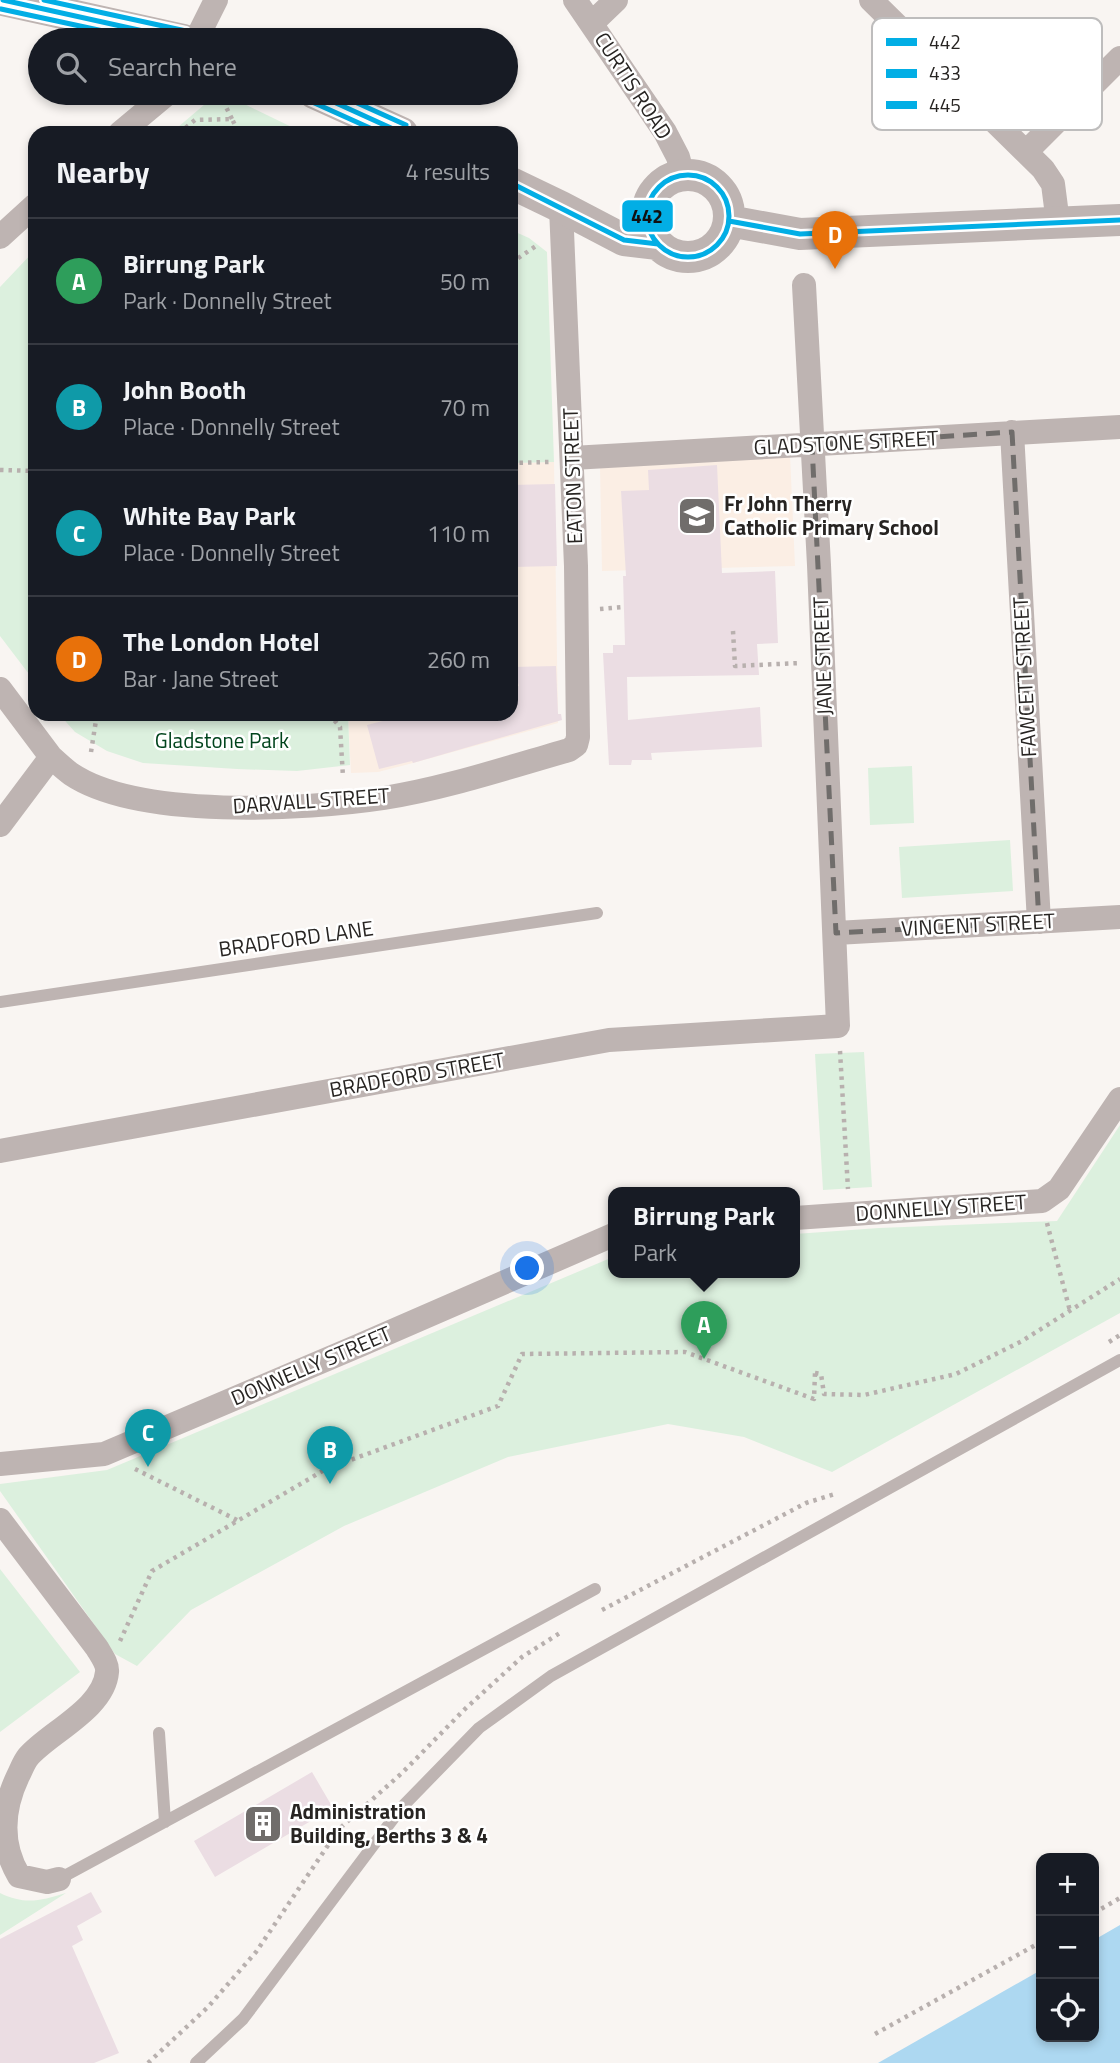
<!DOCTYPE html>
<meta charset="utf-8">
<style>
:root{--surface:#171b24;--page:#20242c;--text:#f1f3f6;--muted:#9ea1a6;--line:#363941;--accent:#7c3aed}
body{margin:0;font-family:"Titillium Web",sans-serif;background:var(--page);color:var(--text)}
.controls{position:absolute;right:21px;bottom:21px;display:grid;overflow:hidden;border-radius:14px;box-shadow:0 4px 10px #0003}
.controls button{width:63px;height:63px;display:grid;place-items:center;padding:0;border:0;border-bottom:2px solid var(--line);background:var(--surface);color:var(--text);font:35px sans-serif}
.you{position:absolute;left:528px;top:1269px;width:24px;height:24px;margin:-18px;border:5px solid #fff;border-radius:50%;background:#1a73e8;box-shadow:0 0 0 10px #1a73e833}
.badge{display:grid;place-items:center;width:46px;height:46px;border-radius:50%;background:var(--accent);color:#fff;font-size:23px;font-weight:700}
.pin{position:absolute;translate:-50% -58px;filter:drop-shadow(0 2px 4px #0008)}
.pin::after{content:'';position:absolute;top:37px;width:24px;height:21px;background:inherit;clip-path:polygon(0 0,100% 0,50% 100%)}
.popup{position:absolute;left:608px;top:1187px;width:192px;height:91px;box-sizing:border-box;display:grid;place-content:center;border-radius:14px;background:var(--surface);filter:drop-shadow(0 2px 5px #0005);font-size:23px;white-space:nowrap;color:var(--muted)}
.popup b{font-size:26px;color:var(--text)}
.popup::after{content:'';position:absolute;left:50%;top:100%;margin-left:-14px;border:14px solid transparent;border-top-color:var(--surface)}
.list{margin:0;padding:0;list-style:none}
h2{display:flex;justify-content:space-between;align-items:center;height:91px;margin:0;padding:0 28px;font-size:30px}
h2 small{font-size:23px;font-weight:400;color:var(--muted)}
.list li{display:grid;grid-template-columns:46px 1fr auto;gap:21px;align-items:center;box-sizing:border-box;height:126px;padding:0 28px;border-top:2px solid var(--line)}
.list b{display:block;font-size:26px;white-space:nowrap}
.list p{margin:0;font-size:23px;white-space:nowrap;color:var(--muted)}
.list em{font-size:23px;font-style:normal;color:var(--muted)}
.icon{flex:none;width:38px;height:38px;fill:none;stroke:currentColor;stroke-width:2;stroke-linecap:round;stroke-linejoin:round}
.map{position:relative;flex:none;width:1120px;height:2063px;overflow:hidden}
.search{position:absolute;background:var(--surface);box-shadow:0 4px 10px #0003;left:28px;top:28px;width:490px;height:77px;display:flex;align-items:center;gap:18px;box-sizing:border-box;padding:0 24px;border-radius:38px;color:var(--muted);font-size:26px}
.panel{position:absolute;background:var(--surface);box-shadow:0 4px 10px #0003;left:28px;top:126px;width:490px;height:595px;border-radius:21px}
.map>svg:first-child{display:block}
</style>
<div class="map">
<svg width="1120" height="2063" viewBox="0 0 1120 2063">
<rect width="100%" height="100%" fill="#f9f5f2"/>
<!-- education -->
<path fill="#fbeee4" d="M790,455L795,566L602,571L600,466Z
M554,462L558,723L413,763L378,772L351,773L348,714H511V463Z"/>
<!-- green -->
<path fill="#dcf0de" d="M230,97L304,133H171L211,99Z
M511,230L529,238L547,252L554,462L511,463Z
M35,250V682L0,636V287Z
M59,714H348L350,765L297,771L237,769L143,763L107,751L75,732Z
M912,766L914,823L870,825L868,768Z
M1010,840L1013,891L902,898L899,847Z
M864,1052L872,1187L823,1190L815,1054Z
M1120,1125V1313L832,1472L744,1437L668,1424L508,1457L344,1526L191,1610L137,1666L115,1654L0,1491V1484L107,1470L613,1257V1273H795V1234L879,1228L1057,1221Z
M0,1569L80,1672L0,1732Z
M0,1893C25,1905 40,1901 66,1893L0,1935Z"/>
<!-- water -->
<path fill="#add8f1" d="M1120,1925V2063H878L1041,1970V2037H1094V1940Z"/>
<!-- building -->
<path fill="#ebdde3" d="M717,465L722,573L775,571L778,643L757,644L759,675L627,677L628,720L760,707L762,747L651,753L652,760H632L631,765H609L603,653H613V645H625L623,576H626L621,491L649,490L648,470Z
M555,484L557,566L514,567V538H511V485Z
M556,666L558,714H561L562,720L413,763L412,761L379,769L367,725L410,714H511V688L519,686L513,667Z
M312,1772L333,1808L215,1877L194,1841Z
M91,1892L102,1912L77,1926L83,1940L72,1946L119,2053L94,2063H0V1939Z"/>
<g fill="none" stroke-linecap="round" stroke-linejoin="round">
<!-- path -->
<path stroke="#b8b0ae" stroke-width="4.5" stroke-dasharray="3.5 5" stroke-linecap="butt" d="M219,93L232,119
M179,133L195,120L232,119L239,133
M511,263L539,244
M511,463L549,462
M0,470L35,471
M600,609L624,607
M733,631L735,666L801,663
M329,714L340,727L343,777
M91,752L97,714
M840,1051L848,1189
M1047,1223L1070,1311
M1109,1342L1120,1335
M815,1373L821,1374L824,1394L864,1395L956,1374L1022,1341L1120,1279
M135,1469L237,1520
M602,1610L806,1503L835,1494
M120,1641L152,1571L326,1469L498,1406L522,1354L685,1352L814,1399L815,1373
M1094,1913L1120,1898
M875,2034L1041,1942
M148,2063L208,2007L256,1952L339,1829L402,1773L465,1709L522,1657L563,1631"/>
<!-- service -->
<path stroke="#beb4b2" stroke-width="12" d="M0,1002L597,913
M159,1733L165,1822
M59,1879L595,1589
M196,2063L243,2019L402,1807L479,1728L551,1676L1120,1360"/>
<!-- minor -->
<path stroke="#beb4b2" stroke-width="24" d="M575,0L665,132L678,157L683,176
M871,0L1043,169L1053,184L1058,223
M592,23L616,0
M196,40L216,0
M120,133L168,93
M1027,151L1120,58
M0,237L35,205
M1012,432L1039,922
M572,458L1120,427
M0,689L51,757L0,825
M51,757C57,762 64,769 71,774C138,819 305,810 384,798C447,788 509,767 569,750L576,745L578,737L576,566L561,207
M836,933L1120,917
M0,1151L609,1040L838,1026L819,565L804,285
M795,1218L1042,1201L1059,1189L1120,1099
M0,1464L104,1454L358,1346L613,1235
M0,1520L97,1648C101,1655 108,1664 107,1672C104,1709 48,1733 28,1757C24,1762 21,1770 18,1776C2,1810 0,1844 19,1876L47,1882L59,1879"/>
<!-- tertiary -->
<path stroke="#beb4b2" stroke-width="32" d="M3,0L184,40
M314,93L402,133
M647 216a41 41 0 1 1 82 0a41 41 0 1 1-82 0Z
M511,183L561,207L624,240L658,244
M729,221L800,234L1120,220"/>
<defs>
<path id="bus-1" d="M3,0L184,40
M314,93L402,133
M647 216a41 41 0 1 1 82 0a41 41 0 1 1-82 0Z
M511,183L624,240L658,244
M729,221L800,234L1120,220"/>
<path id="bus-2" d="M1,9L145,40
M310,101L381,133"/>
<path id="bus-3" d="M44,0L186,31
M335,93L406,125"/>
</defs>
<!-- bus-1 casing -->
<use href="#bus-1" stroke="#fff" stroke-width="10"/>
<!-- bus-2 casing -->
<use href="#bus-2" stroke="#fff" stroke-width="10"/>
<!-- bus-3 casing -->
<use href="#bus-3" stroke="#fff" stroke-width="10"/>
<!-- bus-1 -->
<use href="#bus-1" stroke="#02aee5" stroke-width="5"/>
<!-- bus-2 -->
<use href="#bus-2" stroke="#02aee5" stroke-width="5"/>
<!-- bus-3 -->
<use href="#bus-3" stroke="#02aee5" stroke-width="5"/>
</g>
<!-- marked area -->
<path fill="none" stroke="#706d6b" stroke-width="5" stroke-dasharray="14 9" stroke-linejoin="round" d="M1012,432L1039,922L836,933L812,445Z"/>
<!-- icons -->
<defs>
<symbol id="school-square" viewBox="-11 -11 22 22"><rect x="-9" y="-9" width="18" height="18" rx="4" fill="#706d6b" stroke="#fff"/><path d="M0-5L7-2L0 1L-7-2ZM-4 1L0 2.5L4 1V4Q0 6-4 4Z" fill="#fff"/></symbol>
<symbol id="building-square" viewBox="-11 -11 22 22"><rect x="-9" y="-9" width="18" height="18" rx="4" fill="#706d6b" stroke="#fff"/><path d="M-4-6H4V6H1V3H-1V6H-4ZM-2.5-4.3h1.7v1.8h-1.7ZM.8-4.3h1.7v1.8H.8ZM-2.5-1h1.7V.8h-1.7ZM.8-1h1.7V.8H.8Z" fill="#fff"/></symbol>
</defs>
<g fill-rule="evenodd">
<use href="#school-square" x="675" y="494" width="44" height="44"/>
<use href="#building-square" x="241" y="1802" width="44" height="44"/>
</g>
<g text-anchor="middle" stroke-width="5" stroke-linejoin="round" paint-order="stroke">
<!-- street labels -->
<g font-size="21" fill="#272422" stroke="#fff">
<text transform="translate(633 86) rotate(57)" y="7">CURTIS ROAD</text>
<text transform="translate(846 443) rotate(-3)" y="7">GLADSTONE STREET</text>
<text transform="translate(573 476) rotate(-92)" y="7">EATON STREET</text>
<text transform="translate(823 656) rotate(-92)" y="7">JANE STREET</text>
<text transform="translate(1025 677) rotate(-93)" y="7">FAWCETT STREET</text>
<text transform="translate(311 801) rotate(-4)" y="7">DARVALL STREET</text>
<text transform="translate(978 925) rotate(-3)" y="7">VINCENT STREET</text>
<text transform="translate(296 939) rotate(-8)" y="7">BRADFORD LANE</text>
<text transform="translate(417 1075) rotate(-10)" y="7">BRADFORD STREET</text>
<text transform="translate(941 1208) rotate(-4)" y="7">DONNELLY STREET</text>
<text transform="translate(311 1366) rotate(-23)" y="7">DONNELLY STREET</text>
</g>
<!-- poi labels -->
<g font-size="21" font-weight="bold" fill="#272422" stroke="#fff" text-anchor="start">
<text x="724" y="511">Fr John Therry<tspan x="724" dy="24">Catholic Primary School</tspan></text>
<text x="290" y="1819">Administration<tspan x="290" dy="24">Building, Berths 3 &amp; 4</tspan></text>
</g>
<!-- park labels -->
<g font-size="21" fill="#00431c" stroke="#fff">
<text x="222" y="748">Gladstone Park</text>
</g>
</g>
<!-- legend -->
<rect x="872" y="18" width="230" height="112" rx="10" fill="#fff" stroke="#bebdbd" stroke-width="2"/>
<rect x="886" y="38" width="31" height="8" fill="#02aee5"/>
<rect x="886" y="69" width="31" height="9" fill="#02aee5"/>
<rect x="886" y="101" width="31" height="8" fill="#02aee5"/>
<g font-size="19" fill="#272422">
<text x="929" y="49">442</text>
<text x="929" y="80">433</text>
<text x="929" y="112">445</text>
</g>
<rect stroke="#fff" stroke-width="2.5" x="621" y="199" width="53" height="34" rx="7" fill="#02aee5"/>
<g font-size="19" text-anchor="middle" font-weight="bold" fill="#111">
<text x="647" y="223">442</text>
</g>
</svg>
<div class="controls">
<button>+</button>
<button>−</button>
<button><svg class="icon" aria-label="locate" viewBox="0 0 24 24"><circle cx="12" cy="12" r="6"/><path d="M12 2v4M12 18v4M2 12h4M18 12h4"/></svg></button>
</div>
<div class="you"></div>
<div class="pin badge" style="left:704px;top:1359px;background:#2e9e5b">A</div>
<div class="popup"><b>Birrung Park</b>Park</div>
<div class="pin badge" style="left:330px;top:1484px;background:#0f9aa8">B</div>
<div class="pin badge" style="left:148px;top:1467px;background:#0f9aa8">C</div>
<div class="pin badge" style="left:835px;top:269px;background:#e8710a">D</div>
<div class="search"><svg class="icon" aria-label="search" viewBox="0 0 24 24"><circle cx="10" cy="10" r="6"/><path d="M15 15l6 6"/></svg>Search here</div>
<section class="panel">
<h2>Nearby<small>4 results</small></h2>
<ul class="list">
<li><span class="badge" style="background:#2e9e5b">A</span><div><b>Birrung Park</b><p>Park · Donnelly Street</p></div><em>50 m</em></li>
<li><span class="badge" style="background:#0f9aa8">B</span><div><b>John Booth</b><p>Place · Donnelly Street</p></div><em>70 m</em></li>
<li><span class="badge" style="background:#0f9aa8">C</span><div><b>White Bay Park</b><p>Place · Donnelly Street</p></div><em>110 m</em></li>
<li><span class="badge" style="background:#e8710a">D</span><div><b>The London Hotel</b><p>Bar · Jane Street</p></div><em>260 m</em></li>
</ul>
</section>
</div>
